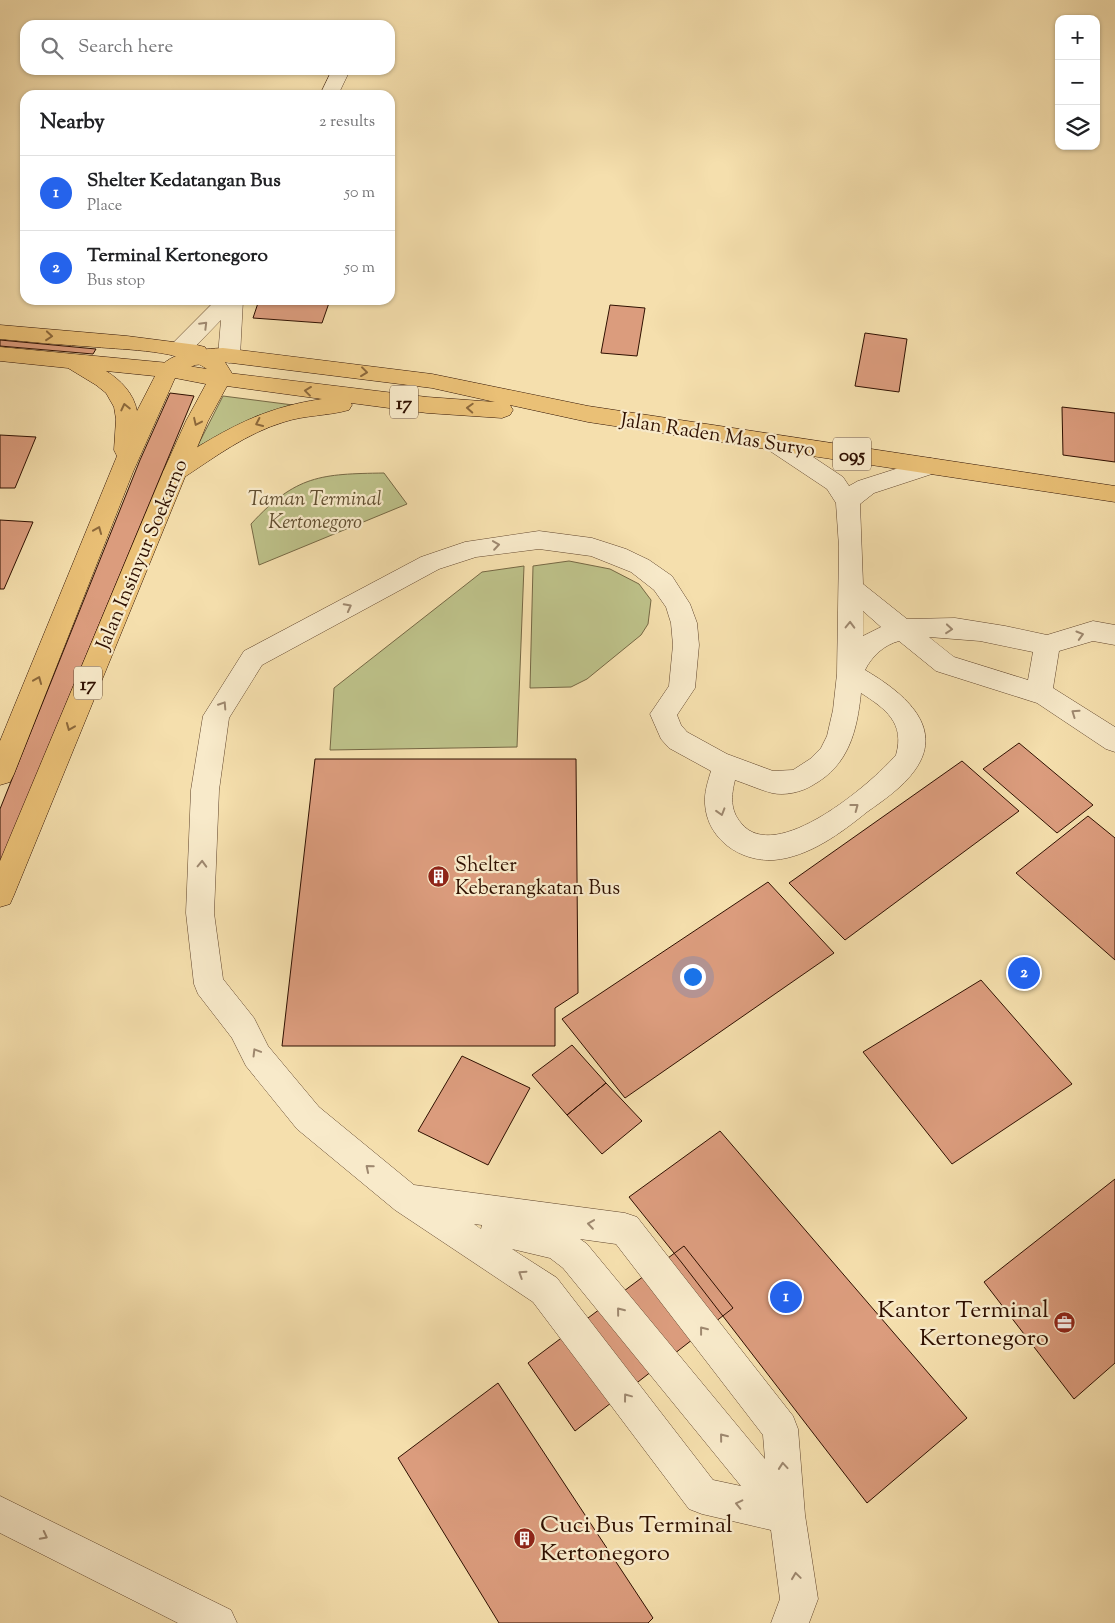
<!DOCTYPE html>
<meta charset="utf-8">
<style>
:root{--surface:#fff;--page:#f6f6f6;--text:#202124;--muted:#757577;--line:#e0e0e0;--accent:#2563eb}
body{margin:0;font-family:"Sorts Mill Goudy",serif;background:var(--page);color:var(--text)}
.controls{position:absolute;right:15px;top:15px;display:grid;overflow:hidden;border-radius:10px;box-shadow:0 1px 4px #0004}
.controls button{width:45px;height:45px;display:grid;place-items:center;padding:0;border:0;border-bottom:1px solid var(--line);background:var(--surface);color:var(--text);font:25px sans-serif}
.you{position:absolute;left:692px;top:976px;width:18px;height:18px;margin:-12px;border:4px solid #fff;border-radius:50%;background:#1a73e8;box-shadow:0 0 0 8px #1a73e833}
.badge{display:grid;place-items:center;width:32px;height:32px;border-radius:50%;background:var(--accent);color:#fff;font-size:16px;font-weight:700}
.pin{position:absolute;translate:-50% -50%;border:2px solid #fff;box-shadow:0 1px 5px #0006}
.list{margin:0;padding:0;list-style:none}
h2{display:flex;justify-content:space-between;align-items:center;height:65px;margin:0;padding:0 20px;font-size:21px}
h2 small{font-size:16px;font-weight:400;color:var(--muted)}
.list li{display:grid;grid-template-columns:32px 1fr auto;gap:15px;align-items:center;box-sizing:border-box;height:75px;padding:0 20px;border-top:1px solid var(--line)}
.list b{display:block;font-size:19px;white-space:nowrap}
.list p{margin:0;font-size:16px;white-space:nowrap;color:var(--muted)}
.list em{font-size:16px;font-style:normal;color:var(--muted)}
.icon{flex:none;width:28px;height:28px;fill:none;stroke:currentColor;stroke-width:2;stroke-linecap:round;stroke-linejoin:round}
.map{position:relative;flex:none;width:1115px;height:1623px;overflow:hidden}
.search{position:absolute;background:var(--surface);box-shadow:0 1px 4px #0004;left:20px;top:20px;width:375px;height:55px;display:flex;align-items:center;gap:12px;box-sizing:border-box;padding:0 18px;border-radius:15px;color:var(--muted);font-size:19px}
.panel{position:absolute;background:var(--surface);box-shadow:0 1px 4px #0004;left:20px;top:90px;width:375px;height:215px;border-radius:15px}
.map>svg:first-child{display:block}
</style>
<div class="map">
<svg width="1115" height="1623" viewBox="0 0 1115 1623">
<rect width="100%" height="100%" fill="#f5dfad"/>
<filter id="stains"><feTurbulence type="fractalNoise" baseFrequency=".004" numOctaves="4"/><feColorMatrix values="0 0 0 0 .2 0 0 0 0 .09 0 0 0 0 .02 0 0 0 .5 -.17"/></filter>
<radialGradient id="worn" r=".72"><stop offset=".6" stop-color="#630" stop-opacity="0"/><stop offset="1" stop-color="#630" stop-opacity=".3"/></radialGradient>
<!-- green -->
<path fill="#bdc189" stroke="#766844" d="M223,396L293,405L257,416L197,447Z
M384,473L407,504L259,565L251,524C296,475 321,474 384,473Z
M569,561L610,569L639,584L651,600L648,624L641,635L587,679L571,687L530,688L533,566Z
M524,566L517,747L330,750L334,688L482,572Z"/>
<!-- building -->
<path fill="#db9c7d" stroke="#2f1000" d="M259,300H330L322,323L253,318Z
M610,305L645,308L637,356L601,353Z
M865,333L907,339L899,392L855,386Z
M0,340L96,349L93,354L0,346Z
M170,393L194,396L0,863V809L140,460Z
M1062,407L1115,413V462L1063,455Z
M0,435L36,437L15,488H0Z
M0,520L33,522L4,589H0Z
M1019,743L1093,805L1057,833L983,769Z
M315,759H576L578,993L555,1008V1046H282Z
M962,761L1019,811L845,940L789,883Z
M1088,816L1115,838V960L1016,873Z
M768,882L834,953L625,1098L562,1019Z
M981,980L1072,1084L952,1164L863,1052Z
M572,1045L606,1083L567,1115L532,1075Z
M462,1056L530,1088L488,1165L418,1131Z
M606,1083L642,1121L602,1154L567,1115Z
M720,1131L967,1418L867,1503L682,1263L629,1197Z
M1115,1179V1363L1074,1399L984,1282Z
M684,1246L733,1308L575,1431L528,1363Z
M498,1383L653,1618L648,1623H499L398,1458Z"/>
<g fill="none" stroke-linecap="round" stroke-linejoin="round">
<defs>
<path id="minor" d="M332,70H350L338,95H320Z
M216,300H243L240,356L237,361L229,363L221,361L218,356L221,320L187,355L179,357L171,355L168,350L171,345Z
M775,435L783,437L843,477L849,486L858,481L930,458L938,460L942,466L938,472L874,493L860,504L863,584L907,619L955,618L1005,626L1047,635L1093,621L1115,625V645L1093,641L1059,651L1053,688L1115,727V752L1106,749L1037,703L936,671L899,641C884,645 872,656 865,670C899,690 947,725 915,770C903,787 884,800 867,812C841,833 809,857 774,860C740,862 707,839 705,804C704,793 708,781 711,771L669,748L661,739L650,714L669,686L673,645L671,623L666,607L654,590L631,572L591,556L539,549L476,557L439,569L262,665L229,718L219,790L214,913L223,979L254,1018L268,1046L319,1107L414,1185L625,1213L637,1217L793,1416L798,1429L805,1515L818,1599L809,1623H771L780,1599L771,1530L702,1514L689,1509L533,1302L395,1210L297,1129L246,1066L232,1038L198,994L194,984L186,913L191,790L203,716L244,651L421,557L465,542L539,531L592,538L626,549L649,560L672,576L690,604L697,623L699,645L695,688L677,715L681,725L687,732L727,754L773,771L793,770L810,759L821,748L827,736L833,710L837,674L839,547L836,503L827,489L767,449L764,443L767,437ZM863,611L881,627L863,636ZM929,637L980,641L1033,652L1028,680L954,657ZM861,693C886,709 905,723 896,755C871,784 775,866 741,823C730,810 731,796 735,780C747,784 760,790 772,793C785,796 802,792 813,785C849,765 857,731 861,693ZM474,1224L482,1225L481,1229ZM580,1239L616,1244L763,1435L765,1459L587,1244ZM512,1249L550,1258L563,1268L741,1486L713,1480L557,1278Z
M0,1496L231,1610L237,1623H178L0,1533Z"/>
<path id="major" d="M223,348L432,374L588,406L1115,486V502L588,422L510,405L513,410L510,415L502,418L427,413L351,403L352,405L349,410C328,416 305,415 284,422C247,433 215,457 183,478L175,480L167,478L163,472L167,466C220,433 258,408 322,399L212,384L209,379L212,374L220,372L427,397L495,402L432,388L224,362L195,365L169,377L161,375L158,370C170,351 203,349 223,348Z"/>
<path id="highway" d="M0,325L127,336L197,345L205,347L207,351L223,359L233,375L208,421L187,472L14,895L10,904L0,907V861L163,472L186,421L206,384L175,378L133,472L14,774L10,782L0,785V741L117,456L114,450L116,419L114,407L106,393L96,385L68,368L0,361V347L169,363L207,369C180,350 128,350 95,347C64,345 32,342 0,339ZM106,371L155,376L137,411C134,394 121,380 106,371Z"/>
</defs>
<!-- minor casing -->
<use href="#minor" stroke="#60442b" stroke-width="1"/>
<!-- major casing -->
<use href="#major" stroke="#2f1000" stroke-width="1"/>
<!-- highway casing -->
<use href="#highway" stroke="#2f1000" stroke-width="1"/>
<!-- minor -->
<use href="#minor" fill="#f8eaca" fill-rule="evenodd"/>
<!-- major -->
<use href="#major" fill="#eac076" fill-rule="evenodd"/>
<!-- highway -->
<use href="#highway" fill="#eac076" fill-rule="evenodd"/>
</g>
<!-- one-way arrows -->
<defs><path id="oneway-chevron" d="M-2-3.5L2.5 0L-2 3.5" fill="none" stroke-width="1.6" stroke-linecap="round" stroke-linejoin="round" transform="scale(1.25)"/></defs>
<g stroke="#9e886f">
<use href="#oneway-chevron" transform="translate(204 325) rotate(-45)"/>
<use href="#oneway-chevron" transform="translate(496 545) rotate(-8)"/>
<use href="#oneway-chevron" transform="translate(348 607) rotate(-28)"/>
<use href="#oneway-chevron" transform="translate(850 625) rotate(-89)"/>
<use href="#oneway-chevron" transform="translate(949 629) rotate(5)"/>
<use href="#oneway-chevron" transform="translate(1080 635) rotate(-16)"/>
<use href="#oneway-chevron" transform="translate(223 705) rotate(-57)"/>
<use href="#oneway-chevron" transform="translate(1075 713) rotate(-145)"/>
<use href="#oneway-chevron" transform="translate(855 807) rotate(-37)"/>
<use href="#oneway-chevron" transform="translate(721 812) rotate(73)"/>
<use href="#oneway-chevron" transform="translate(202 864) rotate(-88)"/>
<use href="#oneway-chevron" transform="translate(256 1052) rotate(-121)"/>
<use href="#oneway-chevron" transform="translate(369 1168) rotate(-140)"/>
<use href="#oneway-chevron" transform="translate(591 1224) rotate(-172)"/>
<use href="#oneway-chevron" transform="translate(522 1274) rotate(-147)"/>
<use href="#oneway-chevron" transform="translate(620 1311) rotate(-129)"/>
<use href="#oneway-chevron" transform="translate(703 1330) rotate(-128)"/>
<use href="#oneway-chevron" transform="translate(627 1397) rotate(-127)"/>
<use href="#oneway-chevron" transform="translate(723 1437) rotate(-129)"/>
<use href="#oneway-chevron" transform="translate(783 1466) rotate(-95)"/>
<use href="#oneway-chevron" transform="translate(739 1504) rotate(-167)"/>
<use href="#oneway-chevron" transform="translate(44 1536) rotate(27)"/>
<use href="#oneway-chevron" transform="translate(796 1576) rotate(-98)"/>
</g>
<g stroke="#8c683b">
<use href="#oneway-chevron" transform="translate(49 336) rotate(5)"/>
<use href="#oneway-chevron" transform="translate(364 372) rotate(7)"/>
<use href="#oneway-chevron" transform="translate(308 391) rotate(-173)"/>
<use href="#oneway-chevron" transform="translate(125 407) rotate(-103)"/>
<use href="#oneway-chevron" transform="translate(470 408) rotate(-177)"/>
<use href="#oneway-chevron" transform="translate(197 422) rotate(115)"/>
<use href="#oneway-chevron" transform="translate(259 423) rotate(155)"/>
<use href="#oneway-chevron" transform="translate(98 530) rotate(-68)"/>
<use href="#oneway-chevron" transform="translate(38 680) rotate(-68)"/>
<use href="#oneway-chevron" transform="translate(70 727) rotate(112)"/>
</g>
<!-- icons -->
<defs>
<symbol id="building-disc" viewBox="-11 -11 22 22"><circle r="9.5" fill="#8f2418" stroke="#f8eaca"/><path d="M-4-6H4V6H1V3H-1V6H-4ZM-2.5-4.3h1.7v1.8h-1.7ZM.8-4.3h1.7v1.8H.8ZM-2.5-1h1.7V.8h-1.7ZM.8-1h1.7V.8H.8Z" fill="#fff"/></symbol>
<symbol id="office-disc" viewBox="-11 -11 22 22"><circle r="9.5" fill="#8f2418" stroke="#f8eaca"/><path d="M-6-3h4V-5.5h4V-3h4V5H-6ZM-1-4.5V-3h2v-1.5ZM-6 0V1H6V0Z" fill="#fff"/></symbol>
</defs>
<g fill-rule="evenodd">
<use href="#building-disc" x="426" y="864" width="25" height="25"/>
<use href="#office-disc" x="1052" y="1310" width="25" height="25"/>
<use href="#building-disc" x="512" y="1526" width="25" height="25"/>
</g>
<g text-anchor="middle" stroke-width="4.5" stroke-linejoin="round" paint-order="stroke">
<!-- shield labels -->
<g fill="#f8eaca" stroke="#6b513d" stroke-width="1">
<rect x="390" y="385.5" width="28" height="33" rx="4"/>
<rect x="833" y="437.5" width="38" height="33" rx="4"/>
<rect x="74" y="666.5" width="28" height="33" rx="4"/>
</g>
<g font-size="19" font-weight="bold" fill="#2f1000">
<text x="404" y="409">17</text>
<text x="852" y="461">095</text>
<text x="88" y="690">17</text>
</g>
<!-- street labels -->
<g font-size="20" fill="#2f1000" stroke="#f8eaca">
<text transform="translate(718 434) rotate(9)" y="7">Jalan Raden Mas Suryo</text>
<text transform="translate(141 554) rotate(-67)" y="7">Jalan Insinyur Soekarno</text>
</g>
<!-- park labels -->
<g font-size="20" font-style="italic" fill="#614e30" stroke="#f8eaca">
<text x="315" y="505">Taman Terminal<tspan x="315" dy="23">Kertonegoro</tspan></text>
</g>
<!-- poi labels -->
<g font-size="20" fill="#2f1000" stroke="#f8eaca" text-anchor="start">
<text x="455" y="871">Shelter<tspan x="455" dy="23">Keberangkatan Bus</tspan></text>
</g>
<!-- near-poi labels -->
<g font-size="24" fill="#2f1000" stroke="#f8eaca" text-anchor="end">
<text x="1049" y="1317">Kantor Terminal<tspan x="1049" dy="28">Kertonegoro</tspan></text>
<text x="540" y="1532" text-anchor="start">Cuci Bus Terminal<tspan x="540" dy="28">Kertonegoro</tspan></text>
</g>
</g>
<rect width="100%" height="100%" filter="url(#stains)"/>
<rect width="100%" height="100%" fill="url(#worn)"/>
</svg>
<div class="controls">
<button>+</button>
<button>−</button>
<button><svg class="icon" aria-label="layers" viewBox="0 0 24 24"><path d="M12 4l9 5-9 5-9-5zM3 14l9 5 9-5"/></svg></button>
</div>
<div class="you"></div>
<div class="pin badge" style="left:786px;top:1297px">1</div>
<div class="pin badge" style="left:1024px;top:973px">2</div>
<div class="search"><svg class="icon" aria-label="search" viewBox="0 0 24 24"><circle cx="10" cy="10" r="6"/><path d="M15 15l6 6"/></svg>Search here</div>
<section class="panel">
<h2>Nearby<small>2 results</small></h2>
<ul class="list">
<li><span class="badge">1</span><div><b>Shelter Kedatangan Bus</b><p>Place</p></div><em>50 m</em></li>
<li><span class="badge">2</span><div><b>Terminal Kertonegoro</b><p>Bus stop</p></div><em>50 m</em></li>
</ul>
</section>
</div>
